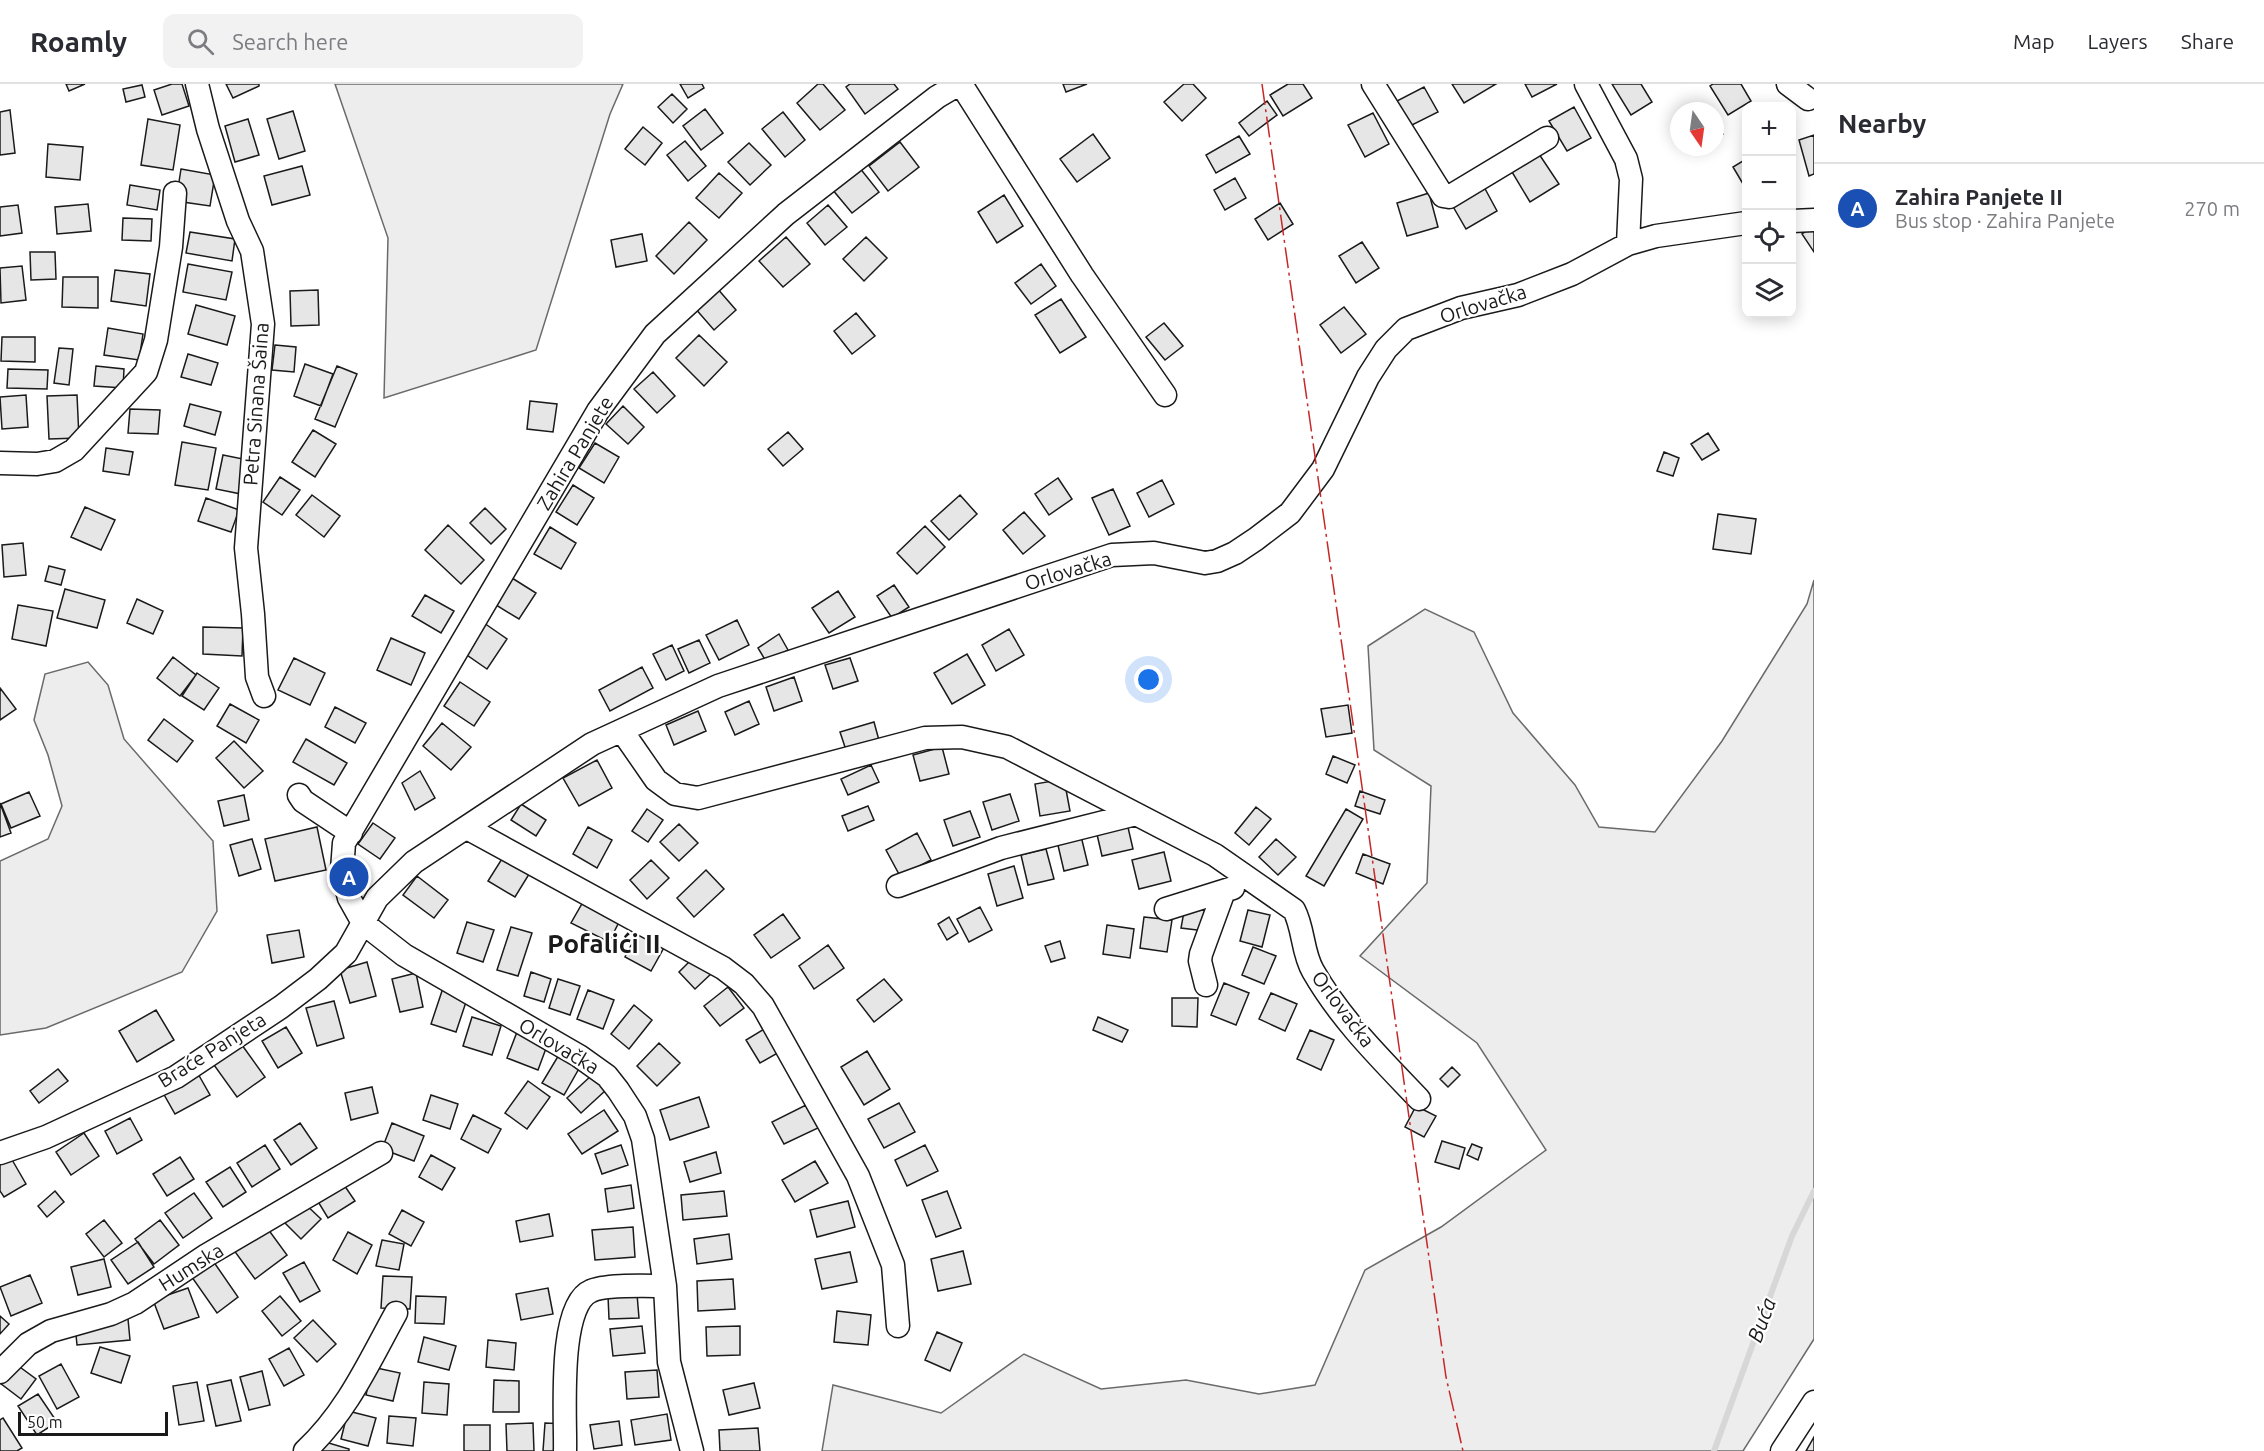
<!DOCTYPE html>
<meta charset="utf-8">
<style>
:root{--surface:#fff;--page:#f2f2f3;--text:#2b2b33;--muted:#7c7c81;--line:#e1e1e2;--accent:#0f766e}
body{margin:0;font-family:Ubuntu,sans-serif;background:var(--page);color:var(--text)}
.controls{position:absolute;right:18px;top:18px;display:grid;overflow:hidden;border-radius:12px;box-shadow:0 3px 15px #0003}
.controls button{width:54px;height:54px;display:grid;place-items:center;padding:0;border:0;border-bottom:2px solid var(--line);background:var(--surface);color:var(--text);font:30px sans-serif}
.compass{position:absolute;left:1670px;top:18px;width:54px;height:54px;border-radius:50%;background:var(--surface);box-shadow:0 3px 15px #0003;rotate:167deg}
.scale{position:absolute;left:18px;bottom:15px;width:150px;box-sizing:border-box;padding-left:6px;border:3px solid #1a1a1a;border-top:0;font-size:16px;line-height:21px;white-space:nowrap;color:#1a1a1a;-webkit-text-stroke:4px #fff;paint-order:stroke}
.you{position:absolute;left:1149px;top:596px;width:21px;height:21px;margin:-15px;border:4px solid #fff;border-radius:50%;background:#1a73e8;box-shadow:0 0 0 9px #1a73e833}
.badge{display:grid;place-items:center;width:39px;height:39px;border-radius:50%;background:var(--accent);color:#fff;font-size:20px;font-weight:700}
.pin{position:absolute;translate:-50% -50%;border:3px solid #fff;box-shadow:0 2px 6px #0006}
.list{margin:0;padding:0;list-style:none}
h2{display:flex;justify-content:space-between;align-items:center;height:78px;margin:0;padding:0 24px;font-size:26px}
h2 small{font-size:20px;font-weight:400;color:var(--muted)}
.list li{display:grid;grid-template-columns:39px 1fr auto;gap:18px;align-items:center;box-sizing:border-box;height:90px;padding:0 24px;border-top:2px solid var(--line)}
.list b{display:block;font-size:22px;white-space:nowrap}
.list p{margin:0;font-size:20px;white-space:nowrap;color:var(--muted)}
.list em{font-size:20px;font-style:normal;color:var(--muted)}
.icon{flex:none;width:33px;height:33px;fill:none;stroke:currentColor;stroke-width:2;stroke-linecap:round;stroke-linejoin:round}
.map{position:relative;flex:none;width:1814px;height:1367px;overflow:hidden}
header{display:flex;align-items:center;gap:36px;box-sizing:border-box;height:84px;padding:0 30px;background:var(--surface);border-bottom:2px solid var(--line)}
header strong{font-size:28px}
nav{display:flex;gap:33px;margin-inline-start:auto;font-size:21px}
.search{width:420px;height:54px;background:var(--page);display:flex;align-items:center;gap:15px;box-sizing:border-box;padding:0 21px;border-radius:12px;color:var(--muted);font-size:22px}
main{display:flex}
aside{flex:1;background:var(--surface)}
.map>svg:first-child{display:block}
</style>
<header>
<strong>Roamly</strong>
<div class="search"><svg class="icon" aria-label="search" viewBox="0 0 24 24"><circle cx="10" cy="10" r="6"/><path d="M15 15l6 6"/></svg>Search here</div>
<nav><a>Map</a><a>Layers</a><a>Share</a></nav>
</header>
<main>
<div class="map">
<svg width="1814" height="1367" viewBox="0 0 1814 1367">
<rect width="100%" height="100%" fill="#fff"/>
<!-- built -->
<path fill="#ededed" stroke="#6a6a6a" stroke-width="1.5" d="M335,0H623L610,30L536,266L384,314L388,154Z
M1814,496V1255L1743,1367H822L833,1301L941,1329L1024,1270L1101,1305L1186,1296L1259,1310L1315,1301L1365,1186L1441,1143L1546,1066L1477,959L1360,872L1427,799L1431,702L1374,666L1368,562L1425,525L1474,548L1513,629L1575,701L1599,743L1655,748L1722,657L1807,520Z
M88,578L108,601L124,655L213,757L217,827L182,888L46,944L0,951V777L48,755L62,722L48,671L34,636L45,590Z"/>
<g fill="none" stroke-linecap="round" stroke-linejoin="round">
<!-- stream -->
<path stroke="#d7d7d7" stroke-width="6" d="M1714,1367L1792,1152L1814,1107"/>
</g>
<!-- building -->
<path fill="#e6e6e6" stroke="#1a1a1a" stroke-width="1.5" d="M66,0H85L69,7Z
M172,0H182L189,22L162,31L154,6Z
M226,0H259V2L233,14Z
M680,0H702L704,4L688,14Z
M818,0H823L845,26L820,46L797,19Z
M850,0H894L898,5L865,30L846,3Z
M1063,0H1087L1066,8Z
M1184,0H1193L1206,14L1182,37L1164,18Z
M1288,0H1303L1312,14L1283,32L1270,11Z
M1452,0H1496L1464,19Z
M1525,0H1557L1532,13Z
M1612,0H1641L1652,18L1631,31Z
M1713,0H1741L1751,17L1728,31L1710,2Z
M142,1L145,13L126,18L123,5Z
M1424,3L1438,28L1406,44L1393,19Z
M672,10L687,25L673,39L658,23Z
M1267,17L1277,31L1249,52L1239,39Z
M1574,23L1591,54L1567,67L1549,37Z
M705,25L723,49L701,66L683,42Z
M10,26L15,69L0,71V28Z
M293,27L305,67L279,75L267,35Z
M783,28L805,56L785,73L762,45Z
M1373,29L1389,60L1365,73L1348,41Z
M148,35L180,41L173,86L141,81Z
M248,35L259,71L235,78L225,42Z
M1715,39L1723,50L1715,55Z
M643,43L662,59L645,81L625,65Z
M1093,50L1110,74L1077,98L1060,75Z
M1814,51V90L1809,92L1799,56Z
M1239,52L1250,70L1216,89L1206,71Z
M685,57L706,82L688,97L667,71Z
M900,58L919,83L888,107L869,82Z
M749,59L771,81L750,101L728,78Z
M48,60L83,63L80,96L46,93Z
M1539,70L1559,100L1530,118L1512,88Z
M1746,75V105L1733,83Z
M302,82L310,111L272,121L264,92Z
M859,83L879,108L852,129L832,105Z
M181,85L215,91L210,122L176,117Z
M719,89L742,109L719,134L696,114Z
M1235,94L1246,114L1225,126L1214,106Z
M130,101L160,106L157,126L127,121Z
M1483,101L1497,127L1466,145L1451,119Z
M1429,109L1438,143L1407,152L1397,119Z
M1004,111L1023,142L997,159L978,128Z
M1280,119L1293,140L1268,156L1255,135Z
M88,120L91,147L57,150L55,123Z
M18,121L22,149L0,152V123Z
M828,121L847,143L825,161L807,139Z
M123,134L152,135L151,157L122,156Z
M689,138L707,156L674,190L656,172Z
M1814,142V168L1802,150Z
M190,148L235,155L232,177L186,169Z
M642,150L647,177L616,183L611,156Z
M786,153L810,180L783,203L759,177Z
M866,153L887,174L864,197L843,175Z
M1362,158L1379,184L1356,199L1339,172Z
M30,168H55L56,195L31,196Z
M188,180L232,188L226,216L183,208Z
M1041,180L1056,202L1031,220L1015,199Z
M22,182L26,216L1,219L0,184Z
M115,186L150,190L146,222L111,217Z
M63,193H98V224L62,223Z
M716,203L736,226L714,246L694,223Z
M318,206L319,241L291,242L290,207Z
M1061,215L1086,253L1060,269L1035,231Z
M196,221L235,232L227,261L188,250Z
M1344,223L1366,250L1341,269L1320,241Z
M856,229L875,252L852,270L834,247Z
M1164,239L1183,262L1165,276L1146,253Z
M108,244L143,250L139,276L104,271Z
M699,251L727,278L704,302L676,274Z
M2,253H35V278L1,277Z
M275,261L296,263L294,288L272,286Z
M59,264L73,265L69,301L54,299Z
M188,270L218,279L211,301L181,293Z
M305,280L333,290L321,322L294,312Z
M96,282L124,285L123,304L94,302Z
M337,282L357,290L335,343L315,335Z
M8,285L48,286L47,305L7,304Z
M653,288L675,312L657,329L634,305Z
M26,311L28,343L2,345L0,313Z
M77,311L79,354L49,355L47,312Z
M530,317L557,320L553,348L527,345Z
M190,320L221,328L215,351L184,342Z
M623,322L644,343L628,360L606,340Z
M130,325L160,326L158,350L128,349Z
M313,346L336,360L315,393L292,378Z
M788,348L803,365L783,382L768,365Z
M1708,349L1719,366L1702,376L1691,360Z
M182,358L216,364L208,406L175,401Z
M595,359L619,373L604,399L579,384Z
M106,364L133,368L129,391L103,387Z
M1664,368L1679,374L1673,392L1657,387Z
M223,371L248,376L241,410L216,405Z
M280,393L300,406L282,431L263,418Z
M1058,394L1072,415L1049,431L1035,410Z
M1162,396L1174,420L1149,433L1137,409Z
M573,401L594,414L577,441L556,428Z
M1113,405L1130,442L1109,451L1092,414Z
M312,411L340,432L324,453L296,431Z
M960,411L977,430L949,456L931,437Z
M206,414L239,426L231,448L198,437Z
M85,423L115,436L101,466L71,453Z
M485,424L506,445L491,460L470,439Z
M1024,428L1045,452L1023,470L1003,446Z
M1718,430L1756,435L1751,470L1713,465Z
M448,441L484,476L461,500L425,466Z
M925,442L945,463L917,490L897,469Z
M550,443L576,459L561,485L534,470Z
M23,459L26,491L4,493L2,461Z
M49,482L65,486L61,501L45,497Z
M512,494L536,509L519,535L496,521Z
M894,501L909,523L892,534L877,512Z
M65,505L105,516L97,544L57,534Z
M838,507L855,533L829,549L812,524Z
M425,511L454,527L441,549L412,532Z
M137,515L163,527L153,550L127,539Z
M18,521L53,527L46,562L12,555Z
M737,536L749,561L719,576L706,551Z
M484,539L507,555L487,585L464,569Z
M203,543L243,544L242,572L203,570Z
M1009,545L1024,571L996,587L982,561Z
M779,550L788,566L767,579L758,564Z
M391,554L425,569L411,601L377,586Z
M699,556L710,579L689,589L678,565Z
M672,561L684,587L666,596L653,570Z
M967,570L985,601L952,620L934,589Z
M173,573L196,591L180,612L157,594Z
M294,574L325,589L310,621L278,606Z
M850,574L858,597L833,605L825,581Z
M642,583L653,604L610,627L599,606Z
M197,589L219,604L204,626L182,612Z
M794,593L802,617L774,627L766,603Z
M460,598L490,618L474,642L444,622Z
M0,604L16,625L0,636Z
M749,617L759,640L735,651L725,628Z
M230,620L259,636L246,659L217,642Z
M1348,621L1352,649L1326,653L1321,625Z
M335,623L366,639L355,659L325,643Z
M698,627L706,647L674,661L666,641Z
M164,635L193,657L177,678L148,656Z
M874,638L880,660L847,669L840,648Z
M442,639L471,663L451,686L423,662Z
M306,655L347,679L334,701L293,678Z
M234,657L263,687L244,704L216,674Z
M942,663L949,690L920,697L913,671Z
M1333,672L1355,681L1347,699L1326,690Z
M597,676L612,704L579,722L563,694Z
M871,681L879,698L848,711L841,695Z
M420,687L435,714L415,726L402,699Z
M1064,695L1070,727L1040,732L1035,700Z
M1360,707L1385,716L1380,730L1355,722Z
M29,708L40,732L11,744L1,720Z
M1010,710L1019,737L992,746L983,718Z
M244,711L249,736L224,742L218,717Z
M0,719L11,749L0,753Z
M521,720L546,736L536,752L511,736Z
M868,722L874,736L848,747L842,732Z
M1256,723L1271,735L1249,761L1235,749Z
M647,725L663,736L648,758L632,747Z
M1346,725L1363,735L1324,802L1306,792Z
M970,727L980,753L953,762L944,736Z
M373,739L395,754L380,775L358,760Z
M1127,739L1133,765L1102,772L1096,746Z
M679,740L698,759L679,777L660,758Z
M317,743L326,786L275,797L265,755Z
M588,743L612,756L597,784L573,770Z
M917,749L931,776L900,792L886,766Z
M1081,752L1088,781L1064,787L1057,757Z
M252,755L261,785L239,792L230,761Z
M1276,755L1296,773L1278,791L1259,773Z
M1046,765L1054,795L1028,801L1021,771Z
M1164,768L1171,797L1139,805L1132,776Z
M505,770L531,787L515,813L488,797Z
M1363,770L1390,780L1383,800L1356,789Z
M651,776L669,794L647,815L630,796Z
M1014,782L1023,814L997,822L988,790Z
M706,786L724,805L694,833L677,814Z
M417,792L448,816L434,834L403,811Z
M583,818L620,836L609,858L571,839Z
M1185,822L1210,825L1205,847L1181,844Z
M980,823L992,846L969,858L957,835Z
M1248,826L1270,831L1262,863L1240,857Z
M783,830L800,854L771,874L754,851Z
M949,833L958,849L947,856L938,840Z
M1144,833L1172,836L1167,868L1140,864Z
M467,838L494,846L483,878L457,869Z
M1107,841L1134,845L1130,874L1103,870Z
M511,843L532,849L518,892L497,886Z
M299,846L304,873L272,879L267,851Z
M639,846L666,860L651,887L625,873Z
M1060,857L1065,874L1051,878L1045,862Z
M828,861L844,884L814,905L799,882Z
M1253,863L1276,872L1264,900L1242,891Z
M696,871L713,888L695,905L679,888Z
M367,878L376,912L350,919L340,886Z
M531,888L551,895L544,918L524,912Z
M416,889L423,923L400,928L392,895Z
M558,895L580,902L570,931L549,924Z
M884,895L902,916L874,938L857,916Z
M1224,899L1249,909L1236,941L1211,931Z
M728,903L744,924L720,942L704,922Z
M443,904L468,912L456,948L431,940Z
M588,906L614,916L603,945L577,935Z
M1271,909L1297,920L1285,947L1259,935Z
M1172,914H1198L1197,943L1172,942Z
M334,917L344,954L317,962L306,924Z
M634,921L652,936L629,965L611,950Z
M156,926L174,956L137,978L119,947Z
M472,933L501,942L492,971L463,962Z
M1098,933L1128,946L1122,958L1093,946Z
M769,942L783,966L760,979L746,956Z
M286,943L302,969L278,984L262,957Z
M1310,946L1334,956L1321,986L1297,975Z
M517,948L548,959L538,986L507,974Z
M659,959L680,979L657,1002L637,982Z
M242,961L265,993L237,1013L214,981Z
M867,967L890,1005L864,1021L841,983Z
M560,969L581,981L564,1011L542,999Z
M1452,983L1460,991L1448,1003L1440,995Z
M58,985L68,997L39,1019L30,1007Z
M197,988L210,1011L175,1030L162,1007Z
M592,991L606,1006L581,1029L567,1014Z
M528,997L550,1013L527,1045L505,1029Z
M372,1003L378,1029L351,1036L345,1009Z
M431,1011L458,1020L450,1045L423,1036Z
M699,1013L709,1043L670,1056L660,1026Z
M899,1019L915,1048L884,1064L868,1035Z
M806,1021L818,1044L784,1060L772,1038Z
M1416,1022L1436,1032L1424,1053L1405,1043Z
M604,1026L618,1047L582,1070L568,1050Z
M473,1031L501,1045L488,1069L461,1055Z
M130,1034L142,1056L117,1070L105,1047Z
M300,1039L317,1064L291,1081L274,1056Z
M392,1039L424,1052L414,1077L382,1065Z
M84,1049L99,1072L71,1091L56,1068Z
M1442,1057L1465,1064L1459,1085L1435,1078Z
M1472,1060L1482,1064L1478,1076L1467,1071Z
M265,1061L280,1085L252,1103L237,1079Z
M621,1061L628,1081L602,1090L595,1070Z
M925,1061L938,1087L907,1102L895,1076Z
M716,1068L721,1089L690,1098L684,1078Z
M431,1071L455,1084L442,1106L419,1093Z
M180,1073L194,1095L167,1112L153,1090Z
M11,1074L26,1100L4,1113L0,1107V1080Z
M815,1077L828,1099L795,1118L782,1096Z
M230,1083L246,1108L223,1123L206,1098Z
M340,1095L355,1117L328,1134L314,1111Z
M631,1101L634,1124L608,1128L605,1105Z
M55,1107L64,1118L47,1133L38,1122Z
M724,1107L727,1132L683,1136L681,1111Z
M947,1107L961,1144L936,1153L922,1116Z
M194,1109L212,1134L183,1154L165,1129Z
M302,1117L321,1135L301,1155L283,1137Z
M848,1117L855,1143L817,1153L810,1126Z
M402,1126L424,1138L411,1162L389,1150Z
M549,1130L553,1152L520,1158L516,1137Z
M104,1136L122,1159L104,1173L86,1150Z
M160,1136L179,1161L154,1180L135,1155Z
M265,1141L287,1171L255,1195L233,1165Z
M633,1143L635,1173L595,1176L592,1146Z
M348,1148L372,1161L357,1190L333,1176Z
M729,1150L732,1175L697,1180L694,1155Z
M382,1156L404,1160L399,1186L376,1182Z
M138,1158L154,1183L128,1200L111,1176Z
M963,1167L971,1200L938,1207L931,1175Z
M850,1168L857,1198L822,1205L815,1175Z
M211,1174L238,1213L217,1229L189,1189Z
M104,1175L111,1203L78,1211L71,1183Z
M304,1178L320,1207L300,1218L283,1189Z
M30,1191L42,1219L11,1232L0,1203Z
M383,1192L412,1193L410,1225L381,1224Z
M733,1195L735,1225L698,1227L697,1197Z
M188,1204L199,1233L164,1245L153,1216Z
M548,1204L553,1230L521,1236L516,1210Z
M637,1210L639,1234L609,1235L608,1212Z
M280,1212L301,1237L282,1252L262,1227Z
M416,1212L446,1213L444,1240L415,1239Z
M837,1227L871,1231L868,1261L834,1258Z
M0,1232L9,1240L0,1250Z
M128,1235L130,1256L77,1261L75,1241Z
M313,1236L336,1260L317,1278L294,1254Z
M642,1242L645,1269L613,1272L610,1245Z
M740,1242V1271L707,1272L706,1243Z
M937,1248L962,1259L950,1287L925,1276Z
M424,1253L456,1262L449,1286L418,1278Z
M488,1256L516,1259L514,1286L486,1283Z
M100,1263L130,1272L121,1299L91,1289Z
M289,1264L304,1291L284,1302L269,1275Z
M13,1278L36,1295L21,1315L0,1299V1295Z
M61,1280L79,1313L57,1325L39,1292Z
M372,1283L400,1289L393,1317L366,1311Z
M657,1286L659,1313L627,1315L625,1288Z
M262,1287L270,1321L249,1326L240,1293Z
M231,1296L241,1337L216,1342L207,1301Z
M494,1296L519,1297V1328H493Z
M197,1298L204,1337L179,1341L173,1302Z
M424,1298L449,1300L447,1331L422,1329Z
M754,1299L760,1324L729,1331L723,1306Z
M38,1310L57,1338L37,1351L18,1322Z
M348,1327L376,1334L368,1362L341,1355Z
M667,1330L671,1356L635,1361L631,1336Z
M389,1332L416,1334L413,1362L387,1359Z
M3,1334L22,1364L17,1367H0V1336Z
M619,1337L622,1361L594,1365L590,1341Z
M533,1339L534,1367H507L506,1340Z
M545,1339L565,1340L563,1367H543Z
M464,1341H490V1367H464Z
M758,1344L760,1367H720L719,1346Z
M1814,1353V1367H1806Z
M322,1357L349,1365V1367H320Z"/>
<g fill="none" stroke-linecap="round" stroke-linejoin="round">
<defs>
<path id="minor" d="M197,0L208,45L238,137L252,167L263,240L246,464L253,530L257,593L264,612
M961,0L1082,191L1165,311
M1373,0L1443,112L1449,113L1547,54
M1586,0L1626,75L1631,95L1628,160
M1788,0L1808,15
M1792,137L1814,136
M0,379L37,380L55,377L74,366L146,288L156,256L171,163L175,109
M622,647L656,696L675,710L698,714L925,654L962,653L1007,663L1215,771L1294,826C1304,845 1302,868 1313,887C1341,936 1381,975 1419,1015
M299,711L303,717L351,749
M467,744L723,884L744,900L763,922L858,1092L893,1181L898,1242
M898,802L1001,764L1136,730
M1166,825L1233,804
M1206,901L1200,877L1201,870L1224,807
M0,1069L46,1053L176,993L281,923L318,895L346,869L377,814L414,778L592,660L718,602L1112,471L1154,469L1205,479L1217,477L1235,469L1256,455L1290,429L1323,385L1368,293L1386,265L1406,245L1461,224L1518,211L1572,190L1628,160L1656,152L1746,139
M0,1288L28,1260L51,1247L111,1230L135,1219L207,1171L381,1069
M305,1367C347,1328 369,1278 396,1229
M565,1367C566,1334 557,1221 591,1207C605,1200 649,1202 665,1202
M692,1367L669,1278L665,1202L643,1055L635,1032L618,1006L607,992L579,972L404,871L363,839L349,814L342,786L344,759L598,327L655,250L786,130L937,13L959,0
M1782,1367L1814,1318"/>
</defs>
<!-- minor casing -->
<use href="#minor" stroke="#1a1a1a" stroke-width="25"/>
<!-- minor -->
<use href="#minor" stroke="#fff" stroke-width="22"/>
<!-- power -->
<path stroke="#c62828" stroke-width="1.5" stroke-dasharray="21 4.5 3 4.5" stroke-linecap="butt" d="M1262,0L1446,1293L1463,1367"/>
</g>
<g text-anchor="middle" stroke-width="4.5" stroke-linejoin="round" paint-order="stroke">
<!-- street labels -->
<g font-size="20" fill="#1a1a1a" stroke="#fff">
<text transform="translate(1483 220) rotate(-17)" y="7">Orlovačka</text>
<text transform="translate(256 320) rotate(-86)" y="7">Petra Sinana Šaina</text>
<text transform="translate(575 369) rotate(-59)" y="7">Zahira Panjete</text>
<text transform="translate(1068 487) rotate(-17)" y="7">Orlovačka</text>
<text transform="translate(1343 925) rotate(53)" y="7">Orlovačka</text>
<text transform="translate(559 962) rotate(31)" y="7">Orlovačka</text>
<text transform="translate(212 966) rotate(-32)" y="7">Braće Panjeta</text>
<text transform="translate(191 1183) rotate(-32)" y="7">Humska</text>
</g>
<!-- water labels -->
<g font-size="21" font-style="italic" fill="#1a1a1a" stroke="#fff">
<text transform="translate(1762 1236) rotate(-70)" y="7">Buća</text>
</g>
<!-- district labels -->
<g font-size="26" font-weight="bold" fill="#1a1a1a" stroke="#fff">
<text x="604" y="869">Pofalići II</text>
</g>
</g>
</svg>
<div class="controls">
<button>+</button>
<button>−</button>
<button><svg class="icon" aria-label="locate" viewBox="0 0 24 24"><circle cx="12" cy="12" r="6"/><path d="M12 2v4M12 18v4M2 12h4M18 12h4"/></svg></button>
<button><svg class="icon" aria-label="layers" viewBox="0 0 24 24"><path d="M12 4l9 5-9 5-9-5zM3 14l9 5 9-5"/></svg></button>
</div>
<svg class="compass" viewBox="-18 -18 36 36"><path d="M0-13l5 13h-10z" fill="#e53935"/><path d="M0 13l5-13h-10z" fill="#7c7c81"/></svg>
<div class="scale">50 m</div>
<div class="you"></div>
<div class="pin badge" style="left:349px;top:793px;background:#1a4fb4">A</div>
</div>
<aside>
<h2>Nearby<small></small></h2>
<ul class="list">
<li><span class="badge" style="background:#1a4fb4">A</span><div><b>Zahira Panjete II</b><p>Bus stop · Zahira Panjete</p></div><em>270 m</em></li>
</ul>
</aside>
</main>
